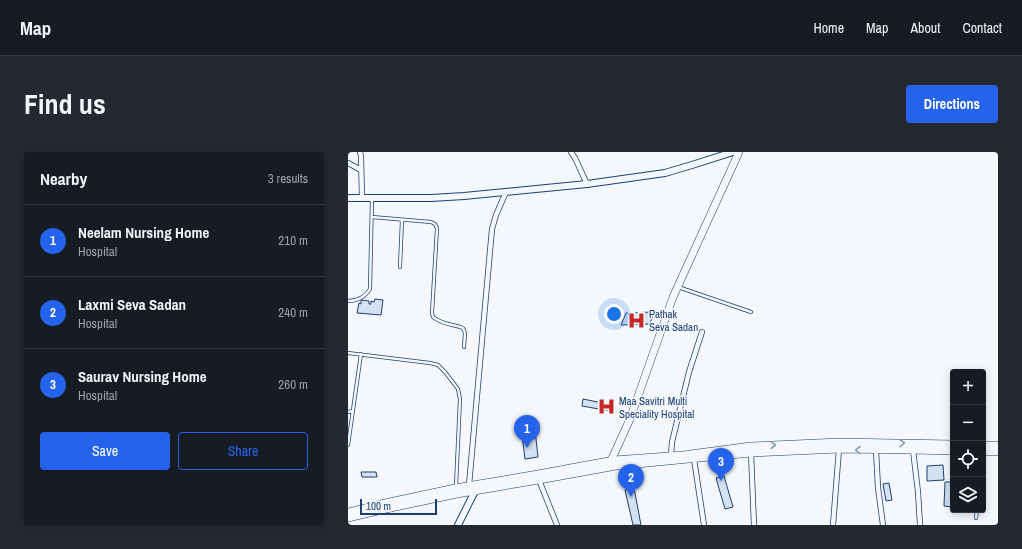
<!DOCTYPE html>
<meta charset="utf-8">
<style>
:root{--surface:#171b24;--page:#242831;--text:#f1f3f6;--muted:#9ea1a6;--line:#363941;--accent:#2563eb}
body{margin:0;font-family:"Archivo Narrow",sans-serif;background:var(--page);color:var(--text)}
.controls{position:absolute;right:12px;bottom:12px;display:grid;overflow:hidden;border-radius:4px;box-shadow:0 2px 10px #0003}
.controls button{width:36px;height:36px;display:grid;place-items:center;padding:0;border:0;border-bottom:1px solid var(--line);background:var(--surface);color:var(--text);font:20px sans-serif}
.scale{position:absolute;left:12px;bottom:10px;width:77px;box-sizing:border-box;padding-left:4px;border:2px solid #1d3f73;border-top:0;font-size:11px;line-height:14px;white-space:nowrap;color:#1d3f73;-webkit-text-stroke:3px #f4f7fb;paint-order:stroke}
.you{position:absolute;left:266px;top:162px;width:14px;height:14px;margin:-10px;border:3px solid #fff;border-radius:50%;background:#1a73e8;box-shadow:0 0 0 6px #1a73e833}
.badge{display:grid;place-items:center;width:26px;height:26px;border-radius:50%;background:var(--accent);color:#fff;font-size:13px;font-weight:700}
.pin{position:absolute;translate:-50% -33px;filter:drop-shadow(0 1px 2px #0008)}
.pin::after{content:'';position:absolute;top:21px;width:14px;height:12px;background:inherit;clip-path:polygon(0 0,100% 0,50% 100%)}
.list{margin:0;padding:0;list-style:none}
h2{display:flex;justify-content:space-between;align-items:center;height:52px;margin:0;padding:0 16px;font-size:17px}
h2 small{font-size:13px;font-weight:400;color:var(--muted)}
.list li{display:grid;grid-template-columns:26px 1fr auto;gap:12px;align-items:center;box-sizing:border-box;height:72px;padding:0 16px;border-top:1px solid var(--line)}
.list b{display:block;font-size:15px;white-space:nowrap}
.list p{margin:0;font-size:13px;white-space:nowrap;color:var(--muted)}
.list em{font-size:13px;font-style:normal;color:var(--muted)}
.actions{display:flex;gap:8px;padding:12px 16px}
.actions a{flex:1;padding:9px 0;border:1px solid var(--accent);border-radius:4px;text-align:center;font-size:14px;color:var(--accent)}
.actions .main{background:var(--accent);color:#fff}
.icon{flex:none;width:22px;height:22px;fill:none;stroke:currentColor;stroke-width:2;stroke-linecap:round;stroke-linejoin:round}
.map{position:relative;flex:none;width:650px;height:373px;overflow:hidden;border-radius:4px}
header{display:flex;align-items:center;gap:24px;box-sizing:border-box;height:56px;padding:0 20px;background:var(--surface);border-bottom:1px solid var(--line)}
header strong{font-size:19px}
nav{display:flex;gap:22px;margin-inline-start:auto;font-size:14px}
.intro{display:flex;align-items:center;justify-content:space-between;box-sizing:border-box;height:96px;padding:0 24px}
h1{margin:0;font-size:28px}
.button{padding:10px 18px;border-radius:4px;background:var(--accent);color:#fff;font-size:14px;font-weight:700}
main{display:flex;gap:24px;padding:0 24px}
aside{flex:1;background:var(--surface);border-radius:4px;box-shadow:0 2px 10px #0003}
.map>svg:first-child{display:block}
</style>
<header>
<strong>Map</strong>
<nav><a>Home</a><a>Map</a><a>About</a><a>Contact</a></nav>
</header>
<div class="intro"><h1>Find us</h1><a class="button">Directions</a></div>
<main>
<aside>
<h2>Nearby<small>3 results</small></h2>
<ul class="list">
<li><span class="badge">1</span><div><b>Neelam Nursing Home</b><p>Hospital</p></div><em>210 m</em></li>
<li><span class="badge">2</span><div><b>Laxmi Seva Sadan</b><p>Hospital</p></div><em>240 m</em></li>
<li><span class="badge">3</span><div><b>Saurav Nursing Home</b><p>Hospital</p></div><em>260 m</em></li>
</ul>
<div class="actions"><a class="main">Save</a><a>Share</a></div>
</aside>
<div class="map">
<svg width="650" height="373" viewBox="0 0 650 373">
<rect width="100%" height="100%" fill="#f4f7fb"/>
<!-- building -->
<path fill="#d5e0f0" stroke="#1d3f73" d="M27,147L35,148L33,163L9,161L11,151L13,152V148L21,149V152H23V149L26,150Z
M306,160L302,172L273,173L278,161Z
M235,247L264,253L262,259L234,254Z
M177,267L178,270L186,269L190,305L177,307L172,268Z
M595,313L596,328L579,329V314Z
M13,320H28L29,325H14Z
M376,324L385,355L377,357L368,326Z
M597,330H605V355L596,354Z
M541,331L544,348L538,349L535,332Z
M286,336L293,373H285L277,338Z"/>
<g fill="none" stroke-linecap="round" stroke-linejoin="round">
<defs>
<path id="service" d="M24,65L83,70L87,72L89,76L84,161L85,165C95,173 105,172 115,176L117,181L116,195
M52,115L54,68
M330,135L403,160
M0,149C10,149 17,145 22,137L24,46
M0,201L82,211L90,213L97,220L110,237L112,247L108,334
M0,260L5,259
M0,293L13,202
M628,366L629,358"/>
<path id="minor" d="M12,0L13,4L14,46
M223,0L227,6L239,32
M0,11L13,18
M528,298L530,336L535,373
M565,298L570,340L572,373
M403,300L406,373
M323,303L324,290L341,220L354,180
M346,307L356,373
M191,328L209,373
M121,333L144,77L148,63L158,40
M485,373L491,297"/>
<path id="tertiary" d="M0,46H83L116,44L239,32L317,21L344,13L385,0
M110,373L128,337"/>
<path id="primary" d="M635,293H650
M635,300H650
M262,311L282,267L325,145L391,0
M0,360L37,351L107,336L190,322L266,308L335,303L403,294L491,290L605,292
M0,366L38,357L109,342L191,328L268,314L403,301L491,297L565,298L605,299"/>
</defs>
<!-- service casing -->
<use href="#service" stroke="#1d3f73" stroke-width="4"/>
<!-- minor casing -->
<use href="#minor" stroke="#1d3f73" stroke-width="6"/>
<!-- tertiary casing -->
<use href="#tertiary" stroke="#1d3f73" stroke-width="8"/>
<!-- primary casing -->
<use href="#primary" stroke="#1d3f73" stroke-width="8"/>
<!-- service -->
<use href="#service" stroke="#f4f7fb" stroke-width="2.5"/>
<!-- minor -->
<use href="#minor" stroke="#f4f7fb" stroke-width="4.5"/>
<!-- tertiary -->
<use href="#tertiary" stroke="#f4f7fb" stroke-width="6"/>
<!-- primary -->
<use href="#primary" stroke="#f4f7fb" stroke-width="7"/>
</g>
<!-- one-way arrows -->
<defs><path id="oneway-chevron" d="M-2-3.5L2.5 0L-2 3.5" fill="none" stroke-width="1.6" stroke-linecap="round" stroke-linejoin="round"/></defs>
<g stroke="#889bb7">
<use href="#oneway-chevron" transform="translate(554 291) rotate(-1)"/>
<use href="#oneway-chevron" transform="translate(425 293) rotate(-2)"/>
<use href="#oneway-chevron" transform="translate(510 298) rotate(-179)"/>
</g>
<!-- icons -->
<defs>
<symbol id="hospital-bare" viewBox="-9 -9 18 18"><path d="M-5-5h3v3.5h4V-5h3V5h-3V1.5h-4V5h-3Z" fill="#c62828" stroke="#f4f7fb" stroke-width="2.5" paint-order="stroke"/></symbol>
</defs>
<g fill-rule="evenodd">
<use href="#hospital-bare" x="276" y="156" width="25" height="25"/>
<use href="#hospital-bare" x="246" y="242" width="25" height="25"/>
</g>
<g text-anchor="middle" stroke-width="3" stroke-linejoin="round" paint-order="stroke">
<!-- poi labels -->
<g font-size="11" fill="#1d3f73" stroke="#f4f7fb" text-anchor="start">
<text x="301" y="166">Pathak<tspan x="301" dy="13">Seva Sadan</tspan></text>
<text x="271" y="253">Maa Savitri Multi<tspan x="271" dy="13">Speciality Hospital</tspan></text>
</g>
</g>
</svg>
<div class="controls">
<button>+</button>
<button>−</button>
<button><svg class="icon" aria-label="locate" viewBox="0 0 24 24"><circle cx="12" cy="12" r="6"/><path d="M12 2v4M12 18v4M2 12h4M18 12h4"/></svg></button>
<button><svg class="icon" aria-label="layers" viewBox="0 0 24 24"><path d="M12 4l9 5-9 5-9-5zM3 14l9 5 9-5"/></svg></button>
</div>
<div class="scale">100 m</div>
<div class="you"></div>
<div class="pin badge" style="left:179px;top:296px">1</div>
<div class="pin badge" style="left:283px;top:345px">2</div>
<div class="pin badge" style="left:373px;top:329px">3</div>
</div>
</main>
